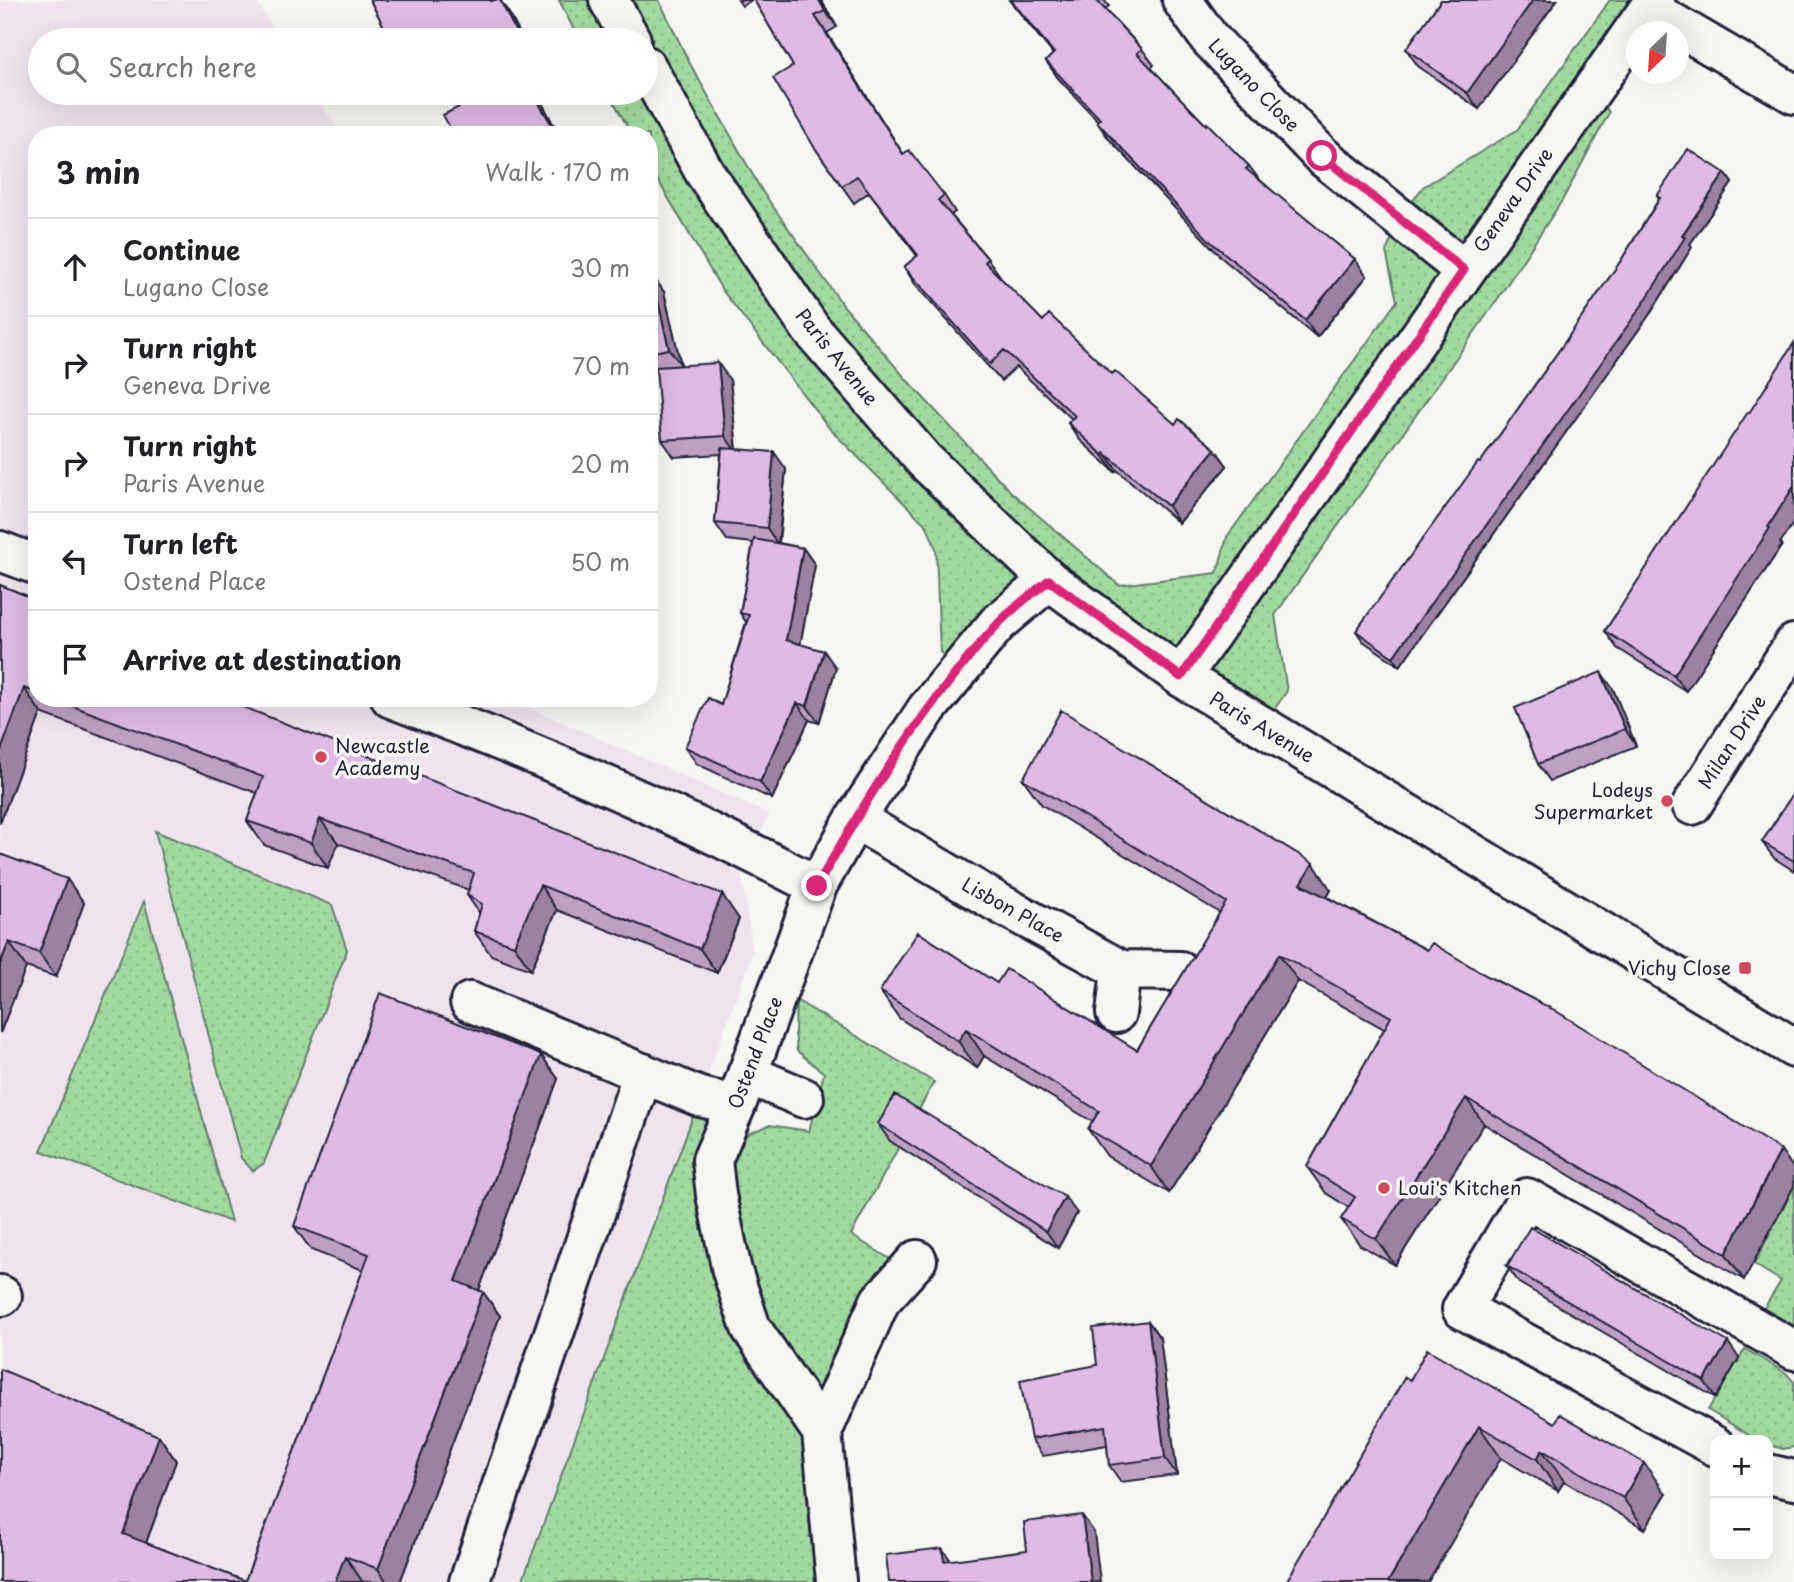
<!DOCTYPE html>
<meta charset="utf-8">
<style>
:root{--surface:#fff;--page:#f6f6f6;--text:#202124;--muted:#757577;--line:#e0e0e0}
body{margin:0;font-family:"Playpen Sans",sans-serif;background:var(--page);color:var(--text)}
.controls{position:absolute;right:21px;bottom:21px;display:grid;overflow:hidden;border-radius:14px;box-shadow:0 7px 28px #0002}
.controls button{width:63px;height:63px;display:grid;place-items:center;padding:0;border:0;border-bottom:2px solid var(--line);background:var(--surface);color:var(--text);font:35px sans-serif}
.compass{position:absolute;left:1626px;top:21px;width:63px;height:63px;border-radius:50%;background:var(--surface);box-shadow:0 7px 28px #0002;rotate:205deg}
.stop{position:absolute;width:21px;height:21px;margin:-16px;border:5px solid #db2777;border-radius:50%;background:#fff}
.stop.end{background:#db2777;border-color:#fff;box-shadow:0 2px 7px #0008}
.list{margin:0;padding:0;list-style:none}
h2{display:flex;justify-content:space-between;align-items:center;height:91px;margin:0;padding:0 28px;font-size:30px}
h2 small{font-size:23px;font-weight:400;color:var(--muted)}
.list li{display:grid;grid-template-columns:46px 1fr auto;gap:21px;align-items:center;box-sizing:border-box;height:98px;padding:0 28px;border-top:2px solid var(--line)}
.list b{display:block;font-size:26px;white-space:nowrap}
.list p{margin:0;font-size:23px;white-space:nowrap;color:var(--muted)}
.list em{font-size:23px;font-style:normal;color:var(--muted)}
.icon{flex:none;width:38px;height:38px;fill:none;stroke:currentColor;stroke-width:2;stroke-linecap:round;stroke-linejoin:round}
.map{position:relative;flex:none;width:1794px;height:1582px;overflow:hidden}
.search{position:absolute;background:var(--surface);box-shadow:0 7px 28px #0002;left:28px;top:28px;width:630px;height:77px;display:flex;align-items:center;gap:18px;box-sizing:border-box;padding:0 24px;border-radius:38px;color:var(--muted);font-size:26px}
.panel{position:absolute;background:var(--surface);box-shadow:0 7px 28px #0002;left:28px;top:126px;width:630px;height:581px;border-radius:28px}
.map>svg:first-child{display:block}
</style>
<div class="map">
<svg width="1794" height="1582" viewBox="0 0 1794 1582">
<defs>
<pattern id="grass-dots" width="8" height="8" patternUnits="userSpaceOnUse" patternTransform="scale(1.75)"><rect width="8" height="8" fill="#a1da9f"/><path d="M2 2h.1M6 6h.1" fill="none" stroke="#8abb8a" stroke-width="1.8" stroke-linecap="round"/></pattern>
</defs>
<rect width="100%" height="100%" fill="#f6f6f2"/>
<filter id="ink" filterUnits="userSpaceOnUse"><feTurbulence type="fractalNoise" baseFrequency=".0143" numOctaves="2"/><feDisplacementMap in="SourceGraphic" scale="14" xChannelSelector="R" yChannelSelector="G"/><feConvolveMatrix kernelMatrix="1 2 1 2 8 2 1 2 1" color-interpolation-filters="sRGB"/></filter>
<g filter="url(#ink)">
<!-- built -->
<path fill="#efe4ee" d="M0,0H255L281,40H40V93H314L341,135H37V698H514V701L769,814L742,876L753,952L522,1582H0Z"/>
<!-- grass -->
<path fill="url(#grass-dots)" stroke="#627e6d" stroke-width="2" d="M559,0H659L689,62L762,191L842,304L906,379L1011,492L1119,585L1217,573L1227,537L1397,301L1386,252L1400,218L1423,187L1517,130L1610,0H1655L1595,84L1609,113L1563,199L1495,303L1275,615L1287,691L1262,727L1049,581L959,671L940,652L936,549L927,526L830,429L722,290L649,165V135H632L609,93H646V40H579Z
M155,831L332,905L347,950L264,1163L253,1171L241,1158Z
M144,901L231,1222L41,1151Z
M796,1000L934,1082L851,1235L908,1270L828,1419L768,1329L726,1180L745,1135L770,1125L809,1131L824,1073L797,1051L795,1032Z
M700,1097L736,1105L712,1160L732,1271L822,1432L825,1582H522Z
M1794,1186V1330L1761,1313L1781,1281L1754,1264Z
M1745,1349L1786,1373L1794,1382V1447L1783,1449L1768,1444V1440H1757L1708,1410Z"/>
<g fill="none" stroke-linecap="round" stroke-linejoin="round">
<defs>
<path id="minor" d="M609,0L631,40
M1182,0L1209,38L1322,156L1464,270
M1649,9L1794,94
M646,66L705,173L811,329L924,460L1049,580L1181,677L1794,1048
M0,551L37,565
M1181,677L1655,0
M391,698C536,753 680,814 817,886
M1692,805L1794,644
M855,819L995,901L1121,970L1180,971
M470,1002L700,1097L736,1105
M1116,1013L1121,970
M747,1074L804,1098
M0,1295L2,1296
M822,1432L880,1301L917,1260
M1715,1446L1462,1309L1527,1198L1794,1350
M1768,1474L1794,1480
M836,1581L822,1432L751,1328L732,1271L716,1195L712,1160L736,1105L817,886L855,819L927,709L997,624L1049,580
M469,1582L643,1073"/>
</defs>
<!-- minor casing -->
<use href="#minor" stroke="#22223b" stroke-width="44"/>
<!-- minor -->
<use href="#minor" stroke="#f6f6f2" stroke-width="38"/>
</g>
<!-- wall -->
<path fill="#bfa0c4" stroke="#22223b" stroke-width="2" d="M370,0H500L510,15L523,40H391Z
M738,0H752L742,6Z
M754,0H821L837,27L827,33L903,154L944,195L955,212L951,215L988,259L1000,276L999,277L1043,321L1175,424L1215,449L1227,466L1179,523L1117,470L1115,472L1080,440L1068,423L1072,419L1016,367L1001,381L915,284L904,267L917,256L869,192L854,203L813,145L793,66Z
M1009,0H1104L1109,6L1105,9L1142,49L1154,65L1151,68L1206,125L1249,166L1259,179L1367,276L1317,337L1223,259L1109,139L1097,122L1098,121L1058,78L1046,61L1053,54Z
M1441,0H1557L1479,109L1418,66L1406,49Z
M1725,173L1732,183L1690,244L1692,247L1652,311L1400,666L1363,641L1356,631L1480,463L1567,339L1620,262L1659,199L1657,196Z
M652,275L664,292L681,365L730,380L737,449L786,469L779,543L803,548L815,565L800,644L836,668L819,723L809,720L772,799L697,764L685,747L721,705L746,622L740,613L753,543L727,540L715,523L721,454L674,457L662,440L657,371L649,372V276Z
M1749,413L1782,545L1686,691L1617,648L1605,631Z
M0,585L37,600V698H220L739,919L717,973L557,910L531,970L491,955L474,931L479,913L467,895L469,890L338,843L328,868L264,845L247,821L257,793L41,713L0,823Z
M1613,689L1636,746L1550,781L1538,764Z
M1023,779L1331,890L1327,897L1427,950L1487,976L1556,1011L1744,1280L1484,1124L1395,1265L1360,1245L1341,1219L1349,1208L1326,1193L1307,1167L1384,1029L1298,981L1169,1193L1107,1156L1088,1129L1093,1122L984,1056L977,1068L899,1018L880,991L997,983L1137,1050L1220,913L1042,805Z
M1794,792V871L1774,858L1762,842Z
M0,854L84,903L56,977L26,967L0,1033Z
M541,1055L558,1079L479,1290L483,1292L500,1316L400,1582H365L362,1581L361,1582H0L159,1436L176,1461L146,1543L245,1581L363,1270L311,1250L294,1226Z
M878,1124L1077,1213L1058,1248L890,1141Z
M1507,1266L1739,1358L1716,1398L1519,1283Z
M1148,1321L1160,1338L1177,1475L1121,1482L1109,1465L1107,1445L1043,1456L1031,1439Z
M1410,1380L1555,1423L1666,1494L1645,1529L1564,1481L1558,1491L1501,1458Z"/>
<!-- shaded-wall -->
<path fill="#9b82a0" stroke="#22223b" stroke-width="2" d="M500,0L510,15L523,40H520Z
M819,0H821L837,27L825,11Z
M1533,0H1557L1479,109L1467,93Z
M815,16L827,33L914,171L903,154Z
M533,93H537L559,135L557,134Z
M1725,173L1732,183L1690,244L1692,247L1652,311L1400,666L1393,657Z
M1355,259L1367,276L1317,337L1305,320Z
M652,275L664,292L681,365L669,349Z
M718,363L730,380L737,453L725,436Z
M1215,449L1227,466L1179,523L1168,506Z
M774,452L786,469L778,545L767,528Z
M1105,453L1117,470L1115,472L1103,455Z
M1794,486V522L1780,543L1782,545L1686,691L1674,675Z
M803,548L815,565L798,657L786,640Z
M37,607V634L30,624Z
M824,651L836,668L819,723L807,706Z
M1601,672L1613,689L1636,746L1625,729Z
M24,688L41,713L0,823V753Z
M797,703L809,720L772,799L760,782Z
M320,819L338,843L328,868L311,843Z
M1313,863L1331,890L1320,910L1301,884Z
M67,879L84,903L56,977L39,953Z
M540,885L557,910L531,970L514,945Z
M722,894L739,919L717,973L700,949Z
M9,942L26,967L0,1033V964Z
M1279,954L1298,981L1169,1193L1151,1166Z
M966,1029L984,1056L977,1068L958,1041Z
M541,1055L558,1079L473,1306L456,1281Z
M1466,1098L1484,1124L1395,1265L1376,1239Z
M1781,1150L1794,1169V1186L1744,1280L1726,1254Z
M1065,1197L1077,1213L1058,1248L1046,1231Z
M483,1292L500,1316L400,1582H387L378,1569Z
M1148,1321L1160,1338L1177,1475L1165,1458Z
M1728,1342L1739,1358L1716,1398L1704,1381Z
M1479,1426L1501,1458L1428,1582H1388Z
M159,1436L176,1461L140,1559L123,1534Z
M1542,1450L1564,1481L1558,1491L1537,1459Z
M1644,1463L1666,1494L1645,1529L1623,1498Z
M1082,1515L1094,1532L1100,1582H1091Z
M942,1548L954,1565L944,1561Z
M345,1556L362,1581L361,1582H335Z"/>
<!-- building -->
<path fill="#debae4" stroke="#22223b" stroke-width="2" d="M370,0H490L491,1L494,0H500L520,40H426L419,28L395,40H391Z
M754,0H819L825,11L815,16L903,154L909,150L944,195L938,200L988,259L985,262L1043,321L1049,314L1112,374L1115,371L1175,424L1179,419L1215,449L1168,506L1105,453L1103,455L1068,423L1075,416L1004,350L990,364L904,267L918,255L857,176L842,186L813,145L773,78L793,66Z
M1011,0H1096L1142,49L1137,53L1206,125L1207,123L1249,166L1246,169L1355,259L1305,320L1211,242L1097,122L1100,119L1046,61L1054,53Z
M1441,0H1533L1467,93L1406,49Z
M452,93H533L557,134L564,131L566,135H454L443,115L459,107Z
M1688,149L1725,173L1682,235L1685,237L1645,301L1393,657L1356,631L1478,462L1480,463L1567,339L1620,262L1660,198L1657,196Z
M652,275L669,349L649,353V276Z
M1794,343V486L1768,527L1770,528L1674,675L1605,631L1748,412L1749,413Z
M718,363L725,436L662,440L656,367Z
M722,448L774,452L767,528L715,523Z
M754,539L803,548L786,640L824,651L807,706L797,703L760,782L685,747L708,698L721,705L749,615L740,613Z
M0,585L37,600V607L30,624L37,627V693L24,688L0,753Z
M1601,672L1625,729L1538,764L1515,708Z
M51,698H220L722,894L700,949L540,885L514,945L474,931L482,904L467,895L474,873L320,819L311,843L247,821L263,777Z
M1061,710L1313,863L1301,884L1427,950L1432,943L1487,976L1556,1011L1781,1150L1726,1254L1466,1098L1376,1239L1341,1219L1355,1197L1307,1167L1391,1017L1279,954L1151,1166L1088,1129L1099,1111L966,1029L958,1041L880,991L918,932L997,983L1006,969L1137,1050L1226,902L1023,779Z
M1794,792V861L1762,842Z
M0,854L67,879L39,953L9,942L0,964Z
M380,993L541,1055L456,1281L483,1292L378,1569L345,1556L335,1582H0V1369L159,1436L123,1534L245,1581L369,1254L294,1226Z
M895,1095L1065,1197L1046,1231L878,1124Z
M1530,1227L1728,1342L1704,1381L1507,1266Z
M1148,1321L1165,1458L1109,1465L1105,1426L1031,1439L1020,1380L1097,1365L1093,1328Z
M1427,1349L1555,1423L1560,1414L1644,1463L1623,1498L1542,1450L1537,1459L1479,1426L1388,1582H1286L1405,1377L1410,1380Z
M1082,1515L1091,1582H889L886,1555L942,1548L944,1561L1027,1550L1024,1522Z"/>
</g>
<g fill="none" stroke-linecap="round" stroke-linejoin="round" filter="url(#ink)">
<!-- route -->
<path stroke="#db2777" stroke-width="9" d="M817,886C869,794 925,704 996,626C1011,609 1031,595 1049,580L1181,677L1464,270L1322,156"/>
</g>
<!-- markers -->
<g fill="#d1495b" stroke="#f6f6f2" stroke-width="2.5">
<circle cx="321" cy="757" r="7"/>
<circle cx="1667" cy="801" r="7"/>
<rect x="1738" y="961" width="14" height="14" rx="3.5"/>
<circle cx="1384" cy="1188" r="7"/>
</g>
<g text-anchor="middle" stroke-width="7" stroke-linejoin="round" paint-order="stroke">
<!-- street labels -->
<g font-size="19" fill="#22223b" stroke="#f6f6f2">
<text transform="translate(1254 85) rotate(46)" y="7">Lugano Close</text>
<text transform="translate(1513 200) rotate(-55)" y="7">Geneva Drive</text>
<text transform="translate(837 357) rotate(51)" y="7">Paris Avenue</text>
<text transform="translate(1262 727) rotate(31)" y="7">Paris Avenue</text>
<text transform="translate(1732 742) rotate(-57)" y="7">Milan Drive</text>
<text transform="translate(1013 910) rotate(29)" y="7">Lisbon Place</text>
<text transform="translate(755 1053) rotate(-69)" y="7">Ostend Place</text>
</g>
<!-- poi labels -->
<g font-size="19" fill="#22223b" stroke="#f6f6f2" text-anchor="start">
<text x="335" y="753">Newcastle<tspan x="335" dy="22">Academy</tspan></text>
<text x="1653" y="797" text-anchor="end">Lodeys<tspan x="1653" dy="22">Supermarket</tspan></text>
<text x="1731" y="975" text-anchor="end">Vichy Close</text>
<text x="1398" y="1195">Loui's Kitchen</text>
</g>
</g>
</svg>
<div class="controls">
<button>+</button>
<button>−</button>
</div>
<svg class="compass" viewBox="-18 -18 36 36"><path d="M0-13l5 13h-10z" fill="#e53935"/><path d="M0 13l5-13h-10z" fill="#757577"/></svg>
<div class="stop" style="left:1322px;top:156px"></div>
<div class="stop end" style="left:817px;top:886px"></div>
<div class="search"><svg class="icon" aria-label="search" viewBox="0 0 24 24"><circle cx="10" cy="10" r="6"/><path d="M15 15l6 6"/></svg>Search here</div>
<section class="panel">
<h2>3 min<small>Walk · 170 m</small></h2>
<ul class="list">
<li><svg class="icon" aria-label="ahead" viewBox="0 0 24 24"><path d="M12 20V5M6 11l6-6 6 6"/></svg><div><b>Continue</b><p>Lugano Close</p></div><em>30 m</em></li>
<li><svg class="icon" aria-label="right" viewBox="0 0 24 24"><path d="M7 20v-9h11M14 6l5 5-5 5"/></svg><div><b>Turn right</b><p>Geneva Drive</p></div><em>70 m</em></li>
<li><svg class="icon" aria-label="right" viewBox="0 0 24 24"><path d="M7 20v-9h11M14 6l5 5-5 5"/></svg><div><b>Turn right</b><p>Paris Avenue</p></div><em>20 m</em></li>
<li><svg class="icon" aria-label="left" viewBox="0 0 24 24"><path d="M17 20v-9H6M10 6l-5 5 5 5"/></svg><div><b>Turn left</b><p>Ostend Place</p></div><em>50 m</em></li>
<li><svg class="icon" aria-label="arrive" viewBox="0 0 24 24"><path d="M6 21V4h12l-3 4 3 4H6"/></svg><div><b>Arrive at destination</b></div></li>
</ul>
</section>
</div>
